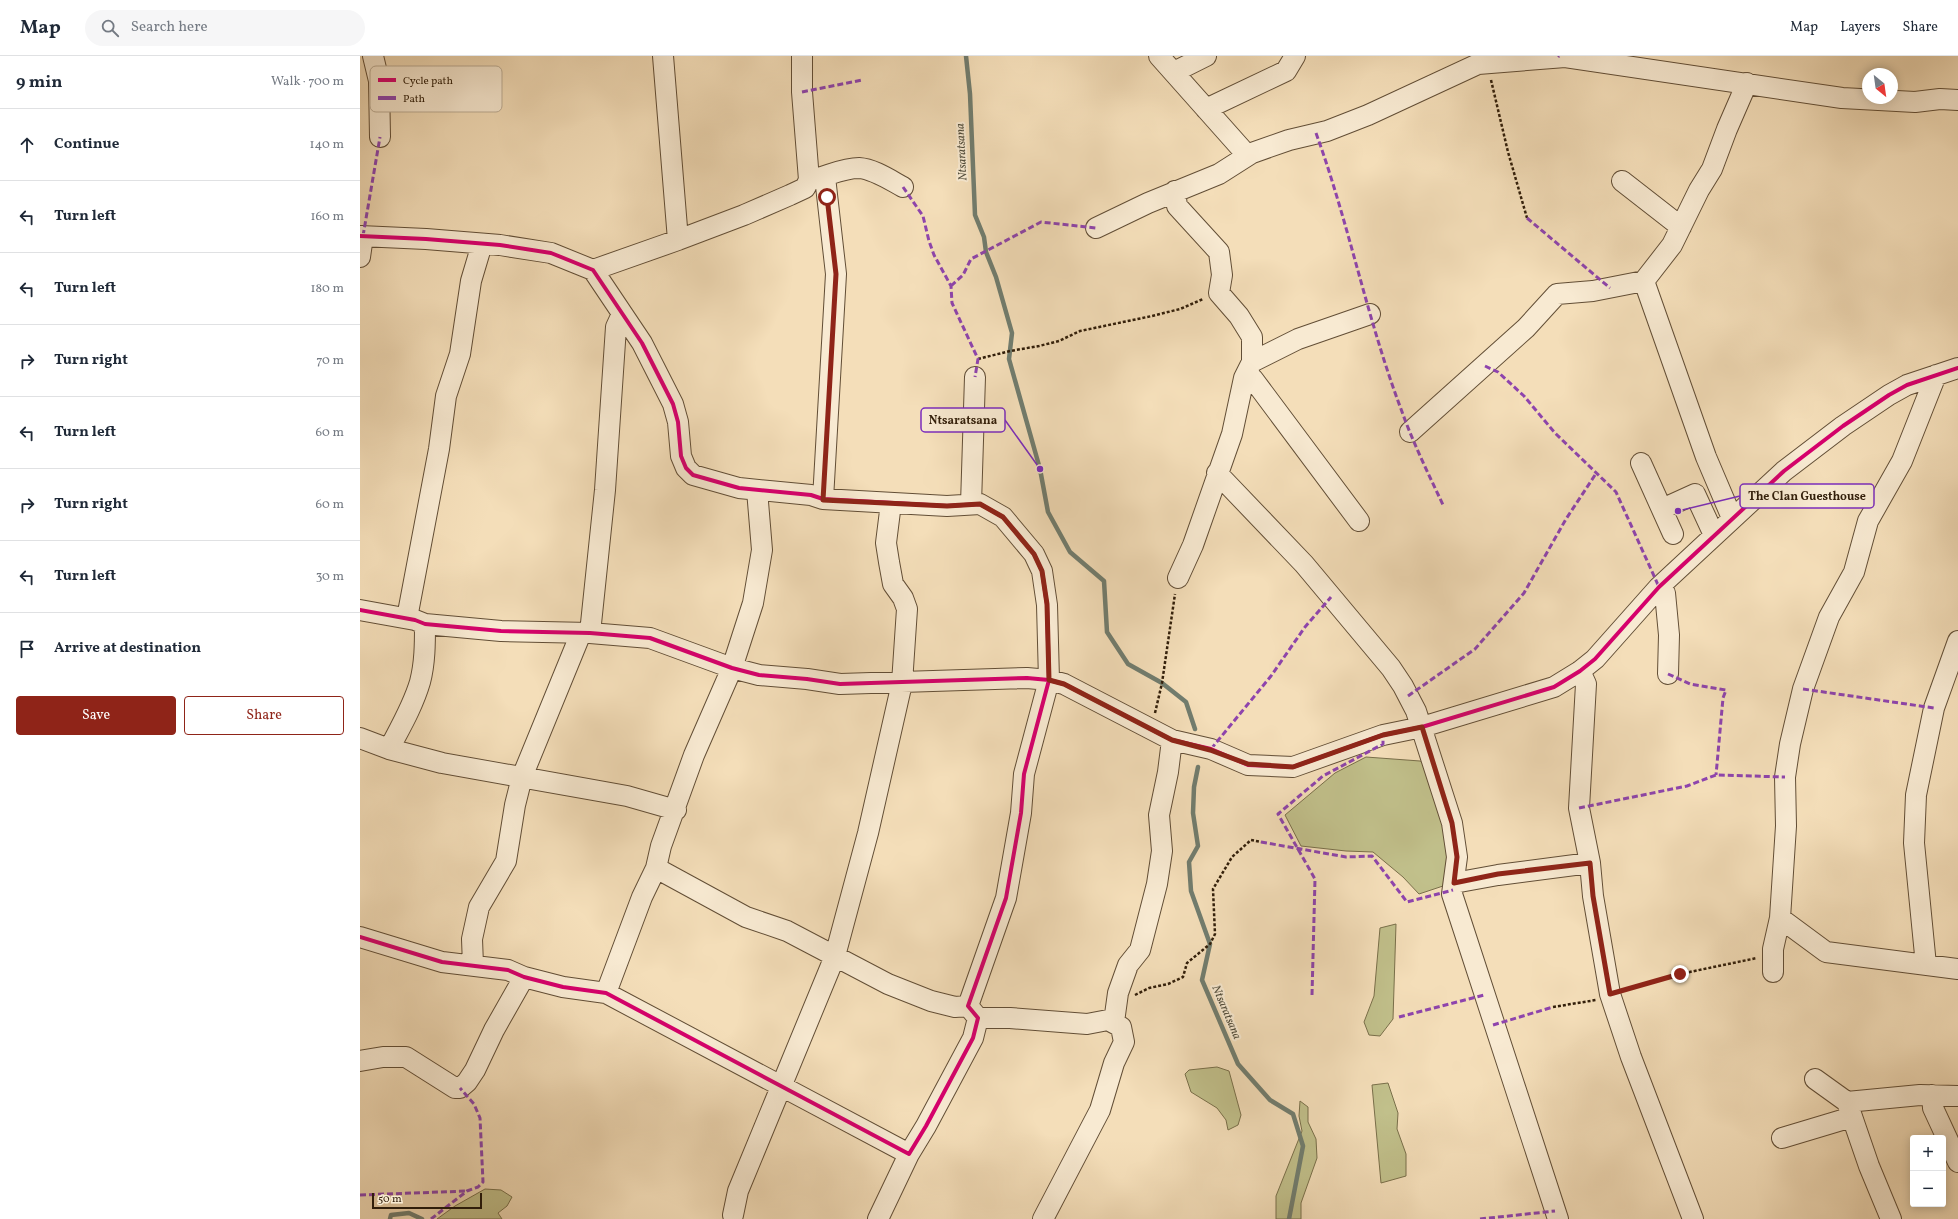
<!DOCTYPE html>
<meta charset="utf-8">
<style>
:root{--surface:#fff;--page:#f6f6f7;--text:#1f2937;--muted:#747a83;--line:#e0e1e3;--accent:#8f2418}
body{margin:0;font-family:Vollkorn,serif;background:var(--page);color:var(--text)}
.controls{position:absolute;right:12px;bottom:12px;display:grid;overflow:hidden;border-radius:4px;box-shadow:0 2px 10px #0003}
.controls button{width:36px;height:36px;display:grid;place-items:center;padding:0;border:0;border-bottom:1px solid var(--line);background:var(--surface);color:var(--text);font:20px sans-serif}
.compass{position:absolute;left:1502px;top:12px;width:36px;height:36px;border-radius:50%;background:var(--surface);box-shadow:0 2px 10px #0003;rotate:151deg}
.scale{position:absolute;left:12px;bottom:10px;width:110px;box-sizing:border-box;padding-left:4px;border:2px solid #311e0a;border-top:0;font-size:11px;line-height:14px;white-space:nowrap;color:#311e0a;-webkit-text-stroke:3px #f8ead2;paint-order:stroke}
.stop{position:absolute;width:12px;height:12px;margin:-9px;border:3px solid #8f2418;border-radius:50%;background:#fff}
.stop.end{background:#8f2418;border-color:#fff;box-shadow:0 1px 4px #0008}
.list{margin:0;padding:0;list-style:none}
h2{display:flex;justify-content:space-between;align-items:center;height:52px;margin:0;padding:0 16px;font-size:17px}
h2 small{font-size:13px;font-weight:400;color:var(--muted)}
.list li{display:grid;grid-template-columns:26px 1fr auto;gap:12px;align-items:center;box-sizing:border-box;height:72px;padding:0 16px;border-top:1px solid var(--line)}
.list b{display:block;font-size:15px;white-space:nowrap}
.list em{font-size:13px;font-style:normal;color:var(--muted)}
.actions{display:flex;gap:8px;padding:12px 16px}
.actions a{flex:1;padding:9px 0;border:1px solid var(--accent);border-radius:4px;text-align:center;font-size:14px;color:var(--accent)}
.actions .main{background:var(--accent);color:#fff}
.icon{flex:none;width:22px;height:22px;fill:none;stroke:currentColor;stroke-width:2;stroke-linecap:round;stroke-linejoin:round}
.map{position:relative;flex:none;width:1598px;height:1163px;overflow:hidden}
header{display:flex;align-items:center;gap:24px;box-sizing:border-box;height:56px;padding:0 20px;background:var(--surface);border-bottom:1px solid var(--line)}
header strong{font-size:19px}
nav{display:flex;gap:22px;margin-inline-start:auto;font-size:14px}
.search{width:280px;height:36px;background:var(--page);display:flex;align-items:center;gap:10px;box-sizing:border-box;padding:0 14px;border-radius:22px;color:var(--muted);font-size:15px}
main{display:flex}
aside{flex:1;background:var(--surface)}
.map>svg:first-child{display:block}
</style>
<header>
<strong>Map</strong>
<div class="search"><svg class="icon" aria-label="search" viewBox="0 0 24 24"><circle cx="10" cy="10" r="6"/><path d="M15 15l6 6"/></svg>Search here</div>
<nav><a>Map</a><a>Layers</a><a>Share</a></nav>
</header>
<main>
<aside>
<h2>9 min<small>Walk · 700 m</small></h2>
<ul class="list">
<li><svg class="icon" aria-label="ahead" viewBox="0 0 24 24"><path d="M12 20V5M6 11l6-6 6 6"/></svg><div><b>Continue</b></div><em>140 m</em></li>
<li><svg class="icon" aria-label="left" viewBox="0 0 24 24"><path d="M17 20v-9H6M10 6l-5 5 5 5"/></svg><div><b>Turn left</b></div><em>160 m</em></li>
<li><svg class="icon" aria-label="left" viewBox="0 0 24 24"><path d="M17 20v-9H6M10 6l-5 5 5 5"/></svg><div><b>Turn left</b></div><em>180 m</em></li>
<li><svg class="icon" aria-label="right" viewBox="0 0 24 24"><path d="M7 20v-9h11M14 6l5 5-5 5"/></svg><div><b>Turn right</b></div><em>70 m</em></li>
<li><svg class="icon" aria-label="left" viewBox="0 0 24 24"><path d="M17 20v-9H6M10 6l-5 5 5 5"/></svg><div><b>Turn left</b></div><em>60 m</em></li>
<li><svg class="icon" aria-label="right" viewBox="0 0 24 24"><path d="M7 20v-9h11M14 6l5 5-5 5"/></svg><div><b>Turn right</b></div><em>60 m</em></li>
<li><svg class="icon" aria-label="left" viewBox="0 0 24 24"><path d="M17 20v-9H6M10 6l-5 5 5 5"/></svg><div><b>Turn left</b></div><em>30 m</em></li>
<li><svg class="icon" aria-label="arrive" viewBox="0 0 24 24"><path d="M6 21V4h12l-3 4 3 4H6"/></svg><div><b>Arrive at destination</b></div></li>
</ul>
<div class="actions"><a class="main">Save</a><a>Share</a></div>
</aside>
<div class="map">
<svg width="1598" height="1163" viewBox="0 0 1598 1163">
<rect width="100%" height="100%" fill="#f4deb9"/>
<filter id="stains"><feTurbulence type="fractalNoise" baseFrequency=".005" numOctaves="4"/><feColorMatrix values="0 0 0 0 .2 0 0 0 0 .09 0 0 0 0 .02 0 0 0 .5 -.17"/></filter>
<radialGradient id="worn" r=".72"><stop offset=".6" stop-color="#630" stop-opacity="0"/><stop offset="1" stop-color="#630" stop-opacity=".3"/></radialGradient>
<!-- green -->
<path fill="#c1c08b" stroke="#796f4a" d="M1006,701L1060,705L1071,710L1091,778L1086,829L1059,838L1043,821L1013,796L986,795L941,790L925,759L975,717Z
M1036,868L1033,963L1020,980L1009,979L1004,966L1014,940L1020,872Z
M857,1011L869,1015L881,1059L878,1069L868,1074L866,1064L857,1052L831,1036L825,1018L829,1014Z
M1028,1027L1038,1057L1037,1073L1046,1098V1120L1021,1127L1012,1029Z
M940,1045L948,1051V1066L956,1083L957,1102L941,1147V1163H916V1140L942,1075L939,1060Z
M125,1133L141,1134L152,1141L147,1150L138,1157L142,1163H77L95,1150Z"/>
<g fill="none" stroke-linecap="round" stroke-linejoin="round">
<!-- stream -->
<path stroke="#717d6f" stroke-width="4.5" d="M606,0L610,38L615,159L624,181L626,196L636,221L652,277L649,303L680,413L688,456L710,496L744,525L747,576L768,608L802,627L826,646L835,673
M838,711L834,731L833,757L838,790L829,806L831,835L850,888L842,924L878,1008L910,1044L933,1058L943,1090L929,1163
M30,1163L31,1159L49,1157L62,1163"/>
<defs>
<path id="minor" d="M13,0L19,25L20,81
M442,0V36L449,124
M799,0L887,99
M814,16L846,0
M846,53L926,15L935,0
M1262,125L1321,171
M815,135L817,150L859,196L862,219L859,237L879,260L892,281V306L884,322L872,378L833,489L818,522
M736,172L788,147L859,118L892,97L929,84L967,75L1008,59L1118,8L1205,1L1482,42L1555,46L1580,43L1598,44
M0,180L66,183L140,189L191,197L233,214L282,287L313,348L318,366L321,400L326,412L333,419L379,432L451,439L463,443L587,450L620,448L643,461L674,498L682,515L687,549L689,624L664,718L661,757L646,842L608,950L618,962L613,982L566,1070L549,1098L246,937L203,931L164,921L148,914L82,906L0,881
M318,184L384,159L430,139L445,132L449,124C466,121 482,112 499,112C514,113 530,124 543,131
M0,201L3,180
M233,214L318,184L303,0
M1284,225L1346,401L1372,462
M892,306L938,283L1010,258
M1576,319L1542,405L1508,465L1494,516L1469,561L1443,633L1430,688L1425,721L1426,770L1420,862L1466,896L1598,913
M884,322L893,323L999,465
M1050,376L1166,272L1197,238L1233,235L1284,225L1312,189L1339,134L1352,113L1367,73L1387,27
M1281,407L1313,478
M857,417L944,508L1031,612L1043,630L1056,655L1092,767L1097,801L1092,838L1198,1163
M463,443L476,218L465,121
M611,448L615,321
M1302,453L1335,438L1354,479
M1299,531L1305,537L1309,579L1308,618
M0,554L55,564L65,568L141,575L230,577L290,582L372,612L399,619L447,623L480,628L667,622L689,624L704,628L812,684L851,693L888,709L933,711L1023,679L1062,671L1194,631L1220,615L1235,603L1299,531L1424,415L1483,370L1529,339L1547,329L1598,312
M47,562L79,393L86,340L100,298L111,225L122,188
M230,577L245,434L256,271L262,258
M1220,615L1226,628L1219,752L1230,807L1233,840L1250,938L1271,1001L1333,1163
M0,682L29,693L82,707L267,740L316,754
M29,693C40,672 53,650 60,626C65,607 65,587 65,568
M296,812L386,861L427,875L528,928L571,945L595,951L608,950
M1094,827L1138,819L1230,807
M113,909L112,883L119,851L146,805L155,749L162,721L221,577
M1566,909L1554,787L1556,739L1574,652L1598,585
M1413,916V893L1420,862
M246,937L282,841L296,812L301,790L334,699L372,612L393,547L402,494L397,434
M618,962H650L727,968L748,964L761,971L764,986L754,1007L740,1054L683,1163
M754,966L758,937L768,909L780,894L797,828L802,795L799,759L808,716L812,684
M0,1005L23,1001H46L95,1032H100L107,1026L115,1014L134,974L164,921
M1455,1023L1487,1046L1509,1110L1531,1163
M1572,1039L1573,1052L1598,1106
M1487,1046L1560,1039L1598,1040
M1422,1082L1492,1061
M373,1159L378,1135L475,900L508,777L542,627L547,553L543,542L533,528L529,506L526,487L531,447
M518,1163L549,1098"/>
</defs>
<!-- minor casing -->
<use href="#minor" stroke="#624e36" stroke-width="22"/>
<!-- path -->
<path stroke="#311e0a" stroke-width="2.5" stroke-dasharray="3 2" stroke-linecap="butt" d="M1131,24L1148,96L1167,162
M618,303L650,295L679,290L699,285L720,275L792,260L820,253L843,243
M795,657L802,627L815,538
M1266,933L1320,918L1397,902
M775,939L789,932L808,928L823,921L827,907L850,888L855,878L853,833L872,801L891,784L901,786
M1193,951L1236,944"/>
<!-- minor -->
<use href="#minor" stroke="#f8ead2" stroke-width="20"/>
<!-- quiet -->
<path stroke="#8e44ad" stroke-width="3" stroke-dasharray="6 3" stroke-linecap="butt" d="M1198,1L1199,0
M442,36L502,24
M956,77C989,168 1007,263 1041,353C1053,387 1069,419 1084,451
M543,131L563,160L569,185L574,199L591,230L592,247L618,303L615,321
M1167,162L1250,232
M3,180L20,81
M591,230L603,219L611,203L681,166L736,172
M1125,310L1138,316L1164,340L1195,377L1256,436L1299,531
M1308,618L1330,628L1366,634L1363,642L1356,719
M1443,633L1574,652
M1048,640L1115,593L1164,537L1206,463L1237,416
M851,693L911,620L945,571L971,541
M1219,752L1327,730L1356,719L1425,721
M901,786L986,801L1012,800L1047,846L1093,834
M952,939L955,823L918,758L963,720L1023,688V679
M1039,961L1124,939
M1133,969L1193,951
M0,1139L107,1135
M71,1163L107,1135L118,1131L123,1126L120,1062L114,1048L100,1032
M1120,1163L1195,1155"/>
<defs>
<path id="cycleway" d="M0,180L66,183L140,189L191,197L233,214L282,287L313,348L318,366L321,400L326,412L333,419L379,432L451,439L463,443L587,450L620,448L643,461L674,498L682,515L687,549L689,624L664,718L661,757L646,842L608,950L618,962L613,982L566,1070L549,1098L246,937L203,931L164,921L148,914L82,906L0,881
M0,554L55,564L65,568L141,575L230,577L290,582L372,612L399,619L447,623L480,628L667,622L689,624L704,628L812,684L851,693L888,709L933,711L1023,679L1062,671L1194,631L1220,615L1235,603L1299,531L1424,415L1483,370L1529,339L1547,329L1598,312"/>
</defs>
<!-- cycleway casing -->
<use href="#cycleway" stroke="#f8ead2" stroke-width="6"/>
<!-- cycleway -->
<use href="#cycleway" stroke="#d6006c" stroke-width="4"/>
</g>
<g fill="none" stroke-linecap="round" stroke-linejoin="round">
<!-- route -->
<path stroke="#8f2418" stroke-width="5" d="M467,141L476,218L463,444L587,450L620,448L643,461L674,498L682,515L687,548L689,624L704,628L812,684L850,694L888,708L933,711L1023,679L1062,671L1092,767L1097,801L1094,827L1138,818L1230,807L1233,840L1250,938L1320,918"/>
</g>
<g text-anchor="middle" stroke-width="4" stroke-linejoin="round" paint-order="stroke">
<!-- water labels -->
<g font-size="12" font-style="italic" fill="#514d3c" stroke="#f8ead2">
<text transform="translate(601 96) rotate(-93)" y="4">Ntsaratsana</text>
<text transform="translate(867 956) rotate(67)" y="4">Ntsaratsana</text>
</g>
</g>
<!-- legend -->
<rect x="10" y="10" width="132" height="46" rx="6" fill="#f8ead2" stroke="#bcad96" stroke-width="1"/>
<rect x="18" y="22" width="18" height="4" fill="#d6006c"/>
<rect x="18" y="40" width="18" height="4" fill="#8e44ad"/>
<g font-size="11" fill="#311e0a">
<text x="43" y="28">Cycle path</text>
<text x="43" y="46">Path</text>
</g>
<!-- callouts -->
<path fill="none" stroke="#7b2cbf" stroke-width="1.5" d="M680 413L645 364M1318 455L1380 440"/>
<g fill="#7b2cbf" stroke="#f8ead2" stroke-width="1.5">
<circle cx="680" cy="413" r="4"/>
<circle cx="1318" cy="455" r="4"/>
</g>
<g fill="#f8ead2" stroke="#7b2cbf" stroke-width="1.5">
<rect x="561" y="352" width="84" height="24" rx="4"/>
<rect x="1380" y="428" width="134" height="24" rx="4"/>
</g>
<g font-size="12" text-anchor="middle" font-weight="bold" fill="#311e0a">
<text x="603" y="368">Ntsaratsana</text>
<text x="1447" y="444">The Clan Guesthouse</text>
</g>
<rect width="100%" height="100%" filter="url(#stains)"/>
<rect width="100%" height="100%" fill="url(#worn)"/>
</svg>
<div class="controls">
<button>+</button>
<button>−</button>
</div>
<svg class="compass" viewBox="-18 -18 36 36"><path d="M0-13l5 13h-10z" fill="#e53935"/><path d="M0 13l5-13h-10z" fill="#747a83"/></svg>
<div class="scale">50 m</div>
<div class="stop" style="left:467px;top:141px"></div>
<div class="stop end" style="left:1320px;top:918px"></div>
</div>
</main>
